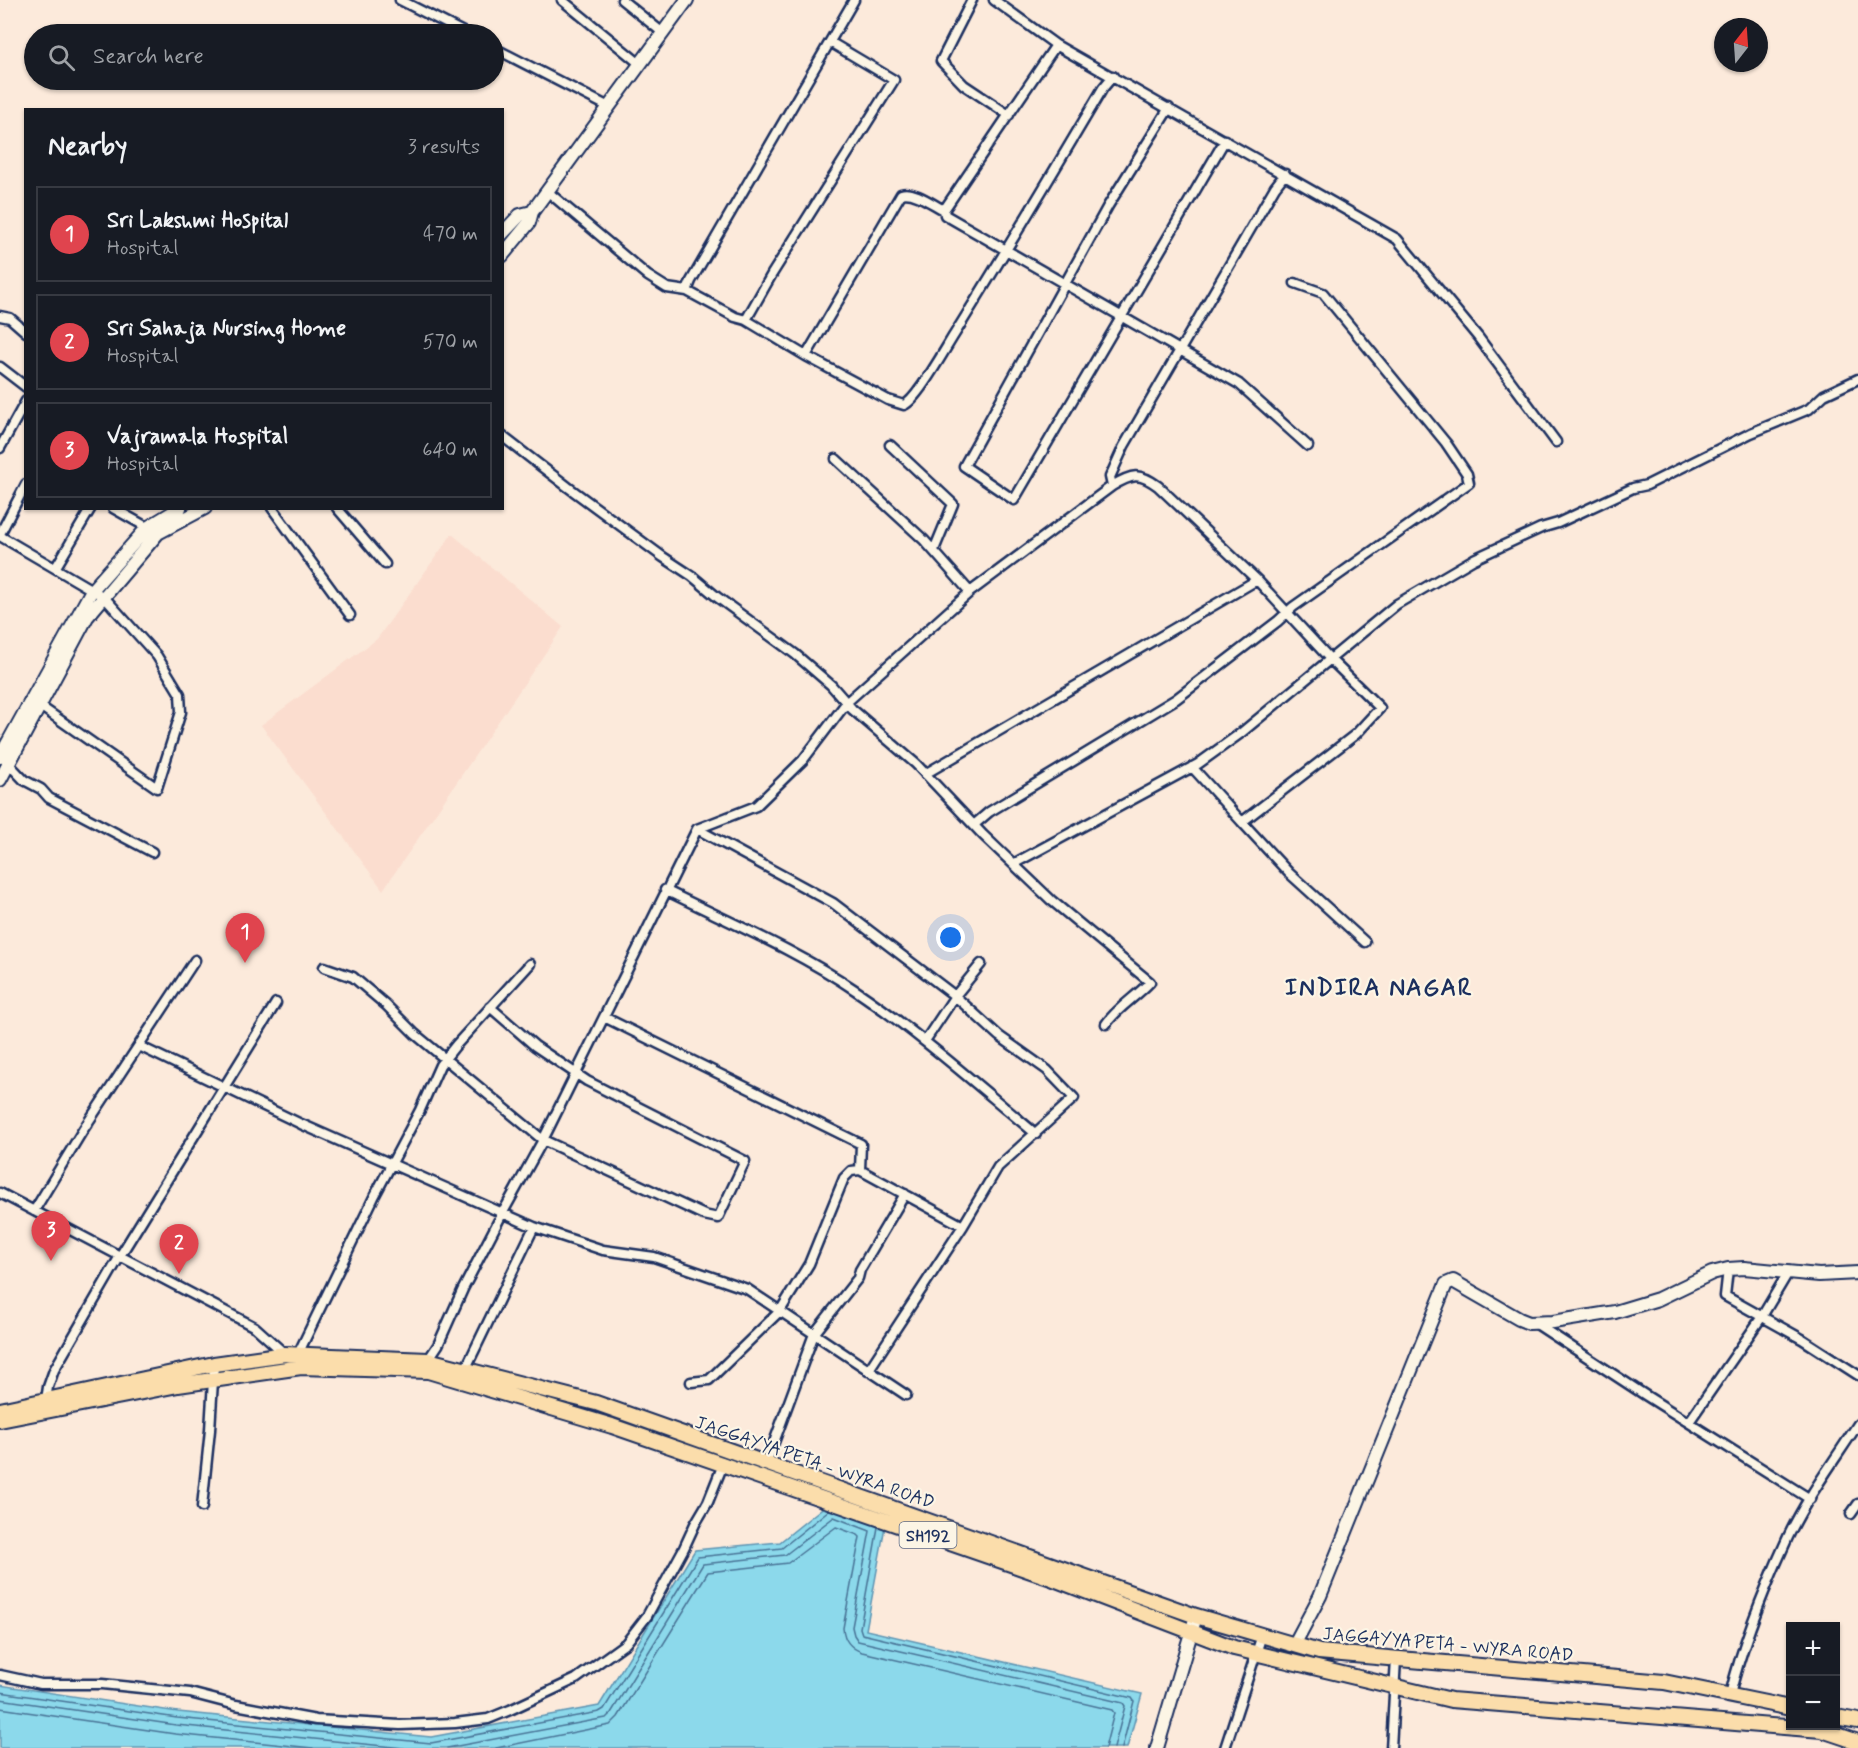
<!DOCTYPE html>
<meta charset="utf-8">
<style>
:root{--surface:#171b24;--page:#242831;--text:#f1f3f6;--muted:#9ea1a6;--line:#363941;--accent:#b45309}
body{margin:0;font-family:Mynerve,sans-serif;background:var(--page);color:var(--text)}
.controls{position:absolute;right:18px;bottom:18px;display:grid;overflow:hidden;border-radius:0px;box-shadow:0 2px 4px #0004}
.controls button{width:54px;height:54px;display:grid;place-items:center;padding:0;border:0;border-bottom:2px solid var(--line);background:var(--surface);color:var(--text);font:30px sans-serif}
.compass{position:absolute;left:1714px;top:18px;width:54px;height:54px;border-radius:50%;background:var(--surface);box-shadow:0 2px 4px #0004;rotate:17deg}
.you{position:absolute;left:951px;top:938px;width:21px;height:21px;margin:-15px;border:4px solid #fff;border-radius:50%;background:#1a73e8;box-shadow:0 0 0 9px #1a73e833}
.badge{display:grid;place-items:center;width:39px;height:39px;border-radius:50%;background:var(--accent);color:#fff;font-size:20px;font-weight:700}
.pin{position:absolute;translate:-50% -50px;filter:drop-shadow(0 2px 3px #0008)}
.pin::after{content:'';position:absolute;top:32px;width:21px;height:18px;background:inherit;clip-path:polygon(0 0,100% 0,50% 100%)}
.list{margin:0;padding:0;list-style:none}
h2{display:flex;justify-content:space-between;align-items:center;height:78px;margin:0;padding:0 24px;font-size:26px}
h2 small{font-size:20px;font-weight:400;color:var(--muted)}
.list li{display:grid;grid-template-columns:39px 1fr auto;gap:18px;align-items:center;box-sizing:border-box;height:96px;margin:0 12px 12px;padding:0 12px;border:2px solid var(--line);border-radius:0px}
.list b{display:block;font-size:22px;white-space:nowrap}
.list p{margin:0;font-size:20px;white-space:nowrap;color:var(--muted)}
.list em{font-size:20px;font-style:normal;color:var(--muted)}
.icon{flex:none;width:33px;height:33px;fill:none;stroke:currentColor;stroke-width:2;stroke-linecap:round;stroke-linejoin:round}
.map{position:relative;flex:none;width:1858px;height:1748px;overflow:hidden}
.search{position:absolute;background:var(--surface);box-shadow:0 2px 4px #0004;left:24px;top:24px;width:480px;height:66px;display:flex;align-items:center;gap:15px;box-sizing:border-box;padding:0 21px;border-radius:33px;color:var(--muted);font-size:22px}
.panel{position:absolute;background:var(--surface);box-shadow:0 2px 4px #0004;left:24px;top:108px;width:480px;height:402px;border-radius:0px}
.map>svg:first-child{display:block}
</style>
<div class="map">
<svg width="1858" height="1748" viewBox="0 0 1858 1748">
<rect width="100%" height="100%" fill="#fceadb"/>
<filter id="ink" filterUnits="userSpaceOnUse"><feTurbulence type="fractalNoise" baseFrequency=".0167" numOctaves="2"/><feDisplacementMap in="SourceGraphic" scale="12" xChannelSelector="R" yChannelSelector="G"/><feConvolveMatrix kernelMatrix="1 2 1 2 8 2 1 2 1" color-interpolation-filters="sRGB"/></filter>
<g filter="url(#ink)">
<!-- built -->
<path fill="#fbddcf" d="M452,534L563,627L383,890L261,725L377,639Z"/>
<!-- water -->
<path fill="#8cd9eb" stroke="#5f95b3" stroke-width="1.5" d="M831,1501L886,1521L866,1630L1142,1694L1127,1748H0V1685L178,1712L431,1737L599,1706L695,1550L780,1542Z"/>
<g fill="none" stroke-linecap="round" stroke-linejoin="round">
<!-- shore -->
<path stroke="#487396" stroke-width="1.5" d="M878,1527L860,1628L862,1634L1132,1698L1134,1701L1122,1748
M0,1692L177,1718L431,1743L599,1712L604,1709L698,1557L782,1548L829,1510
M0,1699L176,1725L404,1748
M0,1708L175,1734L313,1748
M447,1748L606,1718L611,1713L703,1564L785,1555L834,1517L870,1531L852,1627L854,1635L858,1641L1123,1703L1125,1706L1114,1748
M496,1748L610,1725L618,1717L708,1572L788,1563L836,1527L858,1535L860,1537L843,1628C844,1640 850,1648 862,1652L1112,1710L1114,1713L1105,1748"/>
<defs>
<path id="street" d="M400,0L467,34
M562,0L640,64
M622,0L663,33
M972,0L941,61L964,85L1009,115
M994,0L1056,45L1397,239L1478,337L1556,442
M494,48L609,107
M1169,108L1108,206L964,466L1014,500L1225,140
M547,191L648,276L667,288L687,291L735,317L746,320L806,356L888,400L904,405C917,400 945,349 954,335C1005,253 1054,171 1103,88L1113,76
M944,210L1056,45
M687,291L691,281L854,0
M0,316L10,318L26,332
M746,320L772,274L894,80L830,42
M806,356L901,194C914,190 932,204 944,210L945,215L1239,384L1308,446
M0,367L26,387
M502,436L568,487L663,557L692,576L717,597L795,654L831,685L852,709L916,764L983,835L1051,900L1150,982C1135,998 1118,1007 1106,1024
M890,445L953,504L934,550
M0,448L26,401
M836,459L924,540L970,592
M1112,486C1132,474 1139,472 1158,486L1257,580L1331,660L1380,708L1356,734L1242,822L1192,767
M113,508L152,530
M272,508L350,615
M337,508L385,564
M0,534L26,484
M0,536L104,597L157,656L180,694L181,712L157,788L40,706
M56,567L91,508
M5,760L24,780L41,789L49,798L152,852
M925,774L1257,580
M1242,822L1289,873L1365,942
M975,824L989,812L1176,699L1278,621L1293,607L1469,483L1467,474L1446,443L1323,293L1295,283
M697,829L833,903L955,996L999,1036L1047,1070L1074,1098L998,1167L963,1226L868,1371
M1015,863L1198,764L1241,733L1397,604L1474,559L1541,528L1558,523L1633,488L1647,485L1751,433L1809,409L1824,395L1858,379
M665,890C729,922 796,950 855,990C919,1033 977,1085 1036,1134
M324,967L353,977L386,1005L415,1034L543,1140L704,1215L718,1218L745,1161L587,1081L535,1046L490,1007
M604,1017L861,1144L860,1170
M925,1041L955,996L981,964
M139,1046L301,1124L534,1227L603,1250L654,1257L747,1289L906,1395
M0,1193L255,1327L285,1354
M34,1211L83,1130L195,960
M1728,1269L1725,1296L1802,1339L1858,1375
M1535,1323L1645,1395L1810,1499
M298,1354L374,1197L420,1110L440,1065L456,1045L530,964
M428,1360L438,1345L463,1289L502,1214L543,1140L697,829L756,806L803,760L847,702L970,592L1112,486L1110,477L1124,446L1275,187L1285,174
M465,1370L534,1227
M691,1382L709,1380L780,1311L809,1264L844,1178L851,1171L860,1170L963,1226
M46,1400L48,1387L54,1370L120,1256L276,1003
M1689,1422L1761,1318L1789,1271
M766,1464L814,1334L858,1278L860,1270L905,1194
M202,1507L210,1430L214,1364
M1851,1514L1858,1504
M0,1675L41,1684H102L190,1693L236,1705L316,1720L400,1725L455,1723L488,1719L510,1710L576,1679L626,1643L647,1616L684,1548L695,1524L708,1502L724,1462
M1730,1695C1743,1641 1765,1587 1788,1537C1807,1497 1834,1461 1858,1424
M1225,1748L1262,1635
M1391,1748L1396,1659"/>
<path id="secondary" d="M502,234L520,215L532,212
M502,256L529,223L532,212L687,0
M0,757L92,590L147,528L180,508
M0,780L87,617L158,533L205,508
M1294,1645L1320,1596L1446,1284L1453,1281L1519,1319L1529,1323L1553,1322L1615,1312L1658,1299L1712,1273L1728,1269L1744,1268L1819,1275L1858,1273
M1157,1748L1196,1616"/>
<path id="primary" d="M0,1410L214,1364L285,1354L428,1360L596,1403L1196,1616L1319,1652L1664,1682L1790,1708
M0,1420L178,1385L301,1367L428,1371L612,1426L1054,1579L1234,1648L1451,1700L1822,1730L1858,1742
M1836,1717L1858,1721"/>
</defs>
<!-- street casing -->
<use href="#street" stroke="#1b2f5e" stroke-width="13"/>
<!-- secondary casing -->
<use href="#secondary" stroke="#1b2f5e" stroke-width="16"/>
<!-- primary casing -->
<use href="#primary" stroke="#1b2f5e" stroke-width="18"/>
<!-- street -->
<use href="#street" stroke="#fcf5e5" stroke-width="8"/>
<!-- secondary -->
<use href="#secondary" stroke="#fcf5e5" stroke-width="12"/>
<!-- primary -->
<use href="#primary" stroke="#fbddab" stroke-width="14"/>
</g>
</g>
<g text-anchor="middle" stroke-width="4.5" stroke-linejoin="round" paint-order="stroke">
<!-- shield labels -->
<rect fill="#fcf5e5" stroke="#5e6a86" stroke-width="1.5" x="899.5" y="1522" width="57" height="26" rx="4.5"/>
<g font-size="16" font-weight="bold" fill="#1b2f5e">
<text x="928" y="1541">SH192</text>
</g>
<!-- street labels -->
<g font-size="18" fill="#1b2f5e" stroke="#fcf5e5">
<text transform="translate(815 1462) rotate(19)" y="6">JAGGAYYAPETA - WYRA ROAD</text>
<text transform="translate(1448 1644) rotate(5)" y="6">JAGGAYYAPETA - WYRA ROAD</text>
</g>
<!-- district labels -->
<g font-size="24" font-weight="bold" letter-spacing="1.5" fill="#1b2f5e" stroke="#fcf5e5">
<text x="1379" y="995">INDIRA NAGAR</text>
</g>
</g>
</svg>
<div class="controls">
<button>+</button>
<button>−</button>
</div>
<svg class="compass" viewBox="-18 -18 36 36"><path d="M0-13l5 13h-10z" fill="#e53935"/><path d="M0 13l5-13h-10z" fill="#9ea1a6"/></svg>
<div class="you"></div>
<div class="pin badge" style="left:245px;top:963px;background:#e0444e">1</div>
<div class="pin badge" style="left:179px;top:1274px;background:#e0444e">2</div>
<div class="pin badge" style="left:51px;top:1261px;background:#e0444e">3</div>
<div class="search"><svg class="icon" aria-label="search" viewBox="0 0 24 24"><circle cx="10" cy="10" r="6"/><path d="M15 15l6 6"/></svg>Search here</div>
<section class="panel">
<h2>Nearby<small>3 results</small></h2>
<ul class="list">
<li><span class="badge" style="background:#e0444e">1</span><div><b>Sri Lakshmi Hospital</b><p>Hospital</p></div><em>470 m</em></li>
<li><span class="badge" style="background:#e0444e">2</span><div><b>Sri Sahaja Nursing Home</b><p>Hospital</p></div><em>570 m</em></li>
<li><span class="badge" style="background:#e0444e">3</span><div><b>Vajramala Hospital</b><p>Hospital</p></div><em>640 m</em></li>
</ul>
</section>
</div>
